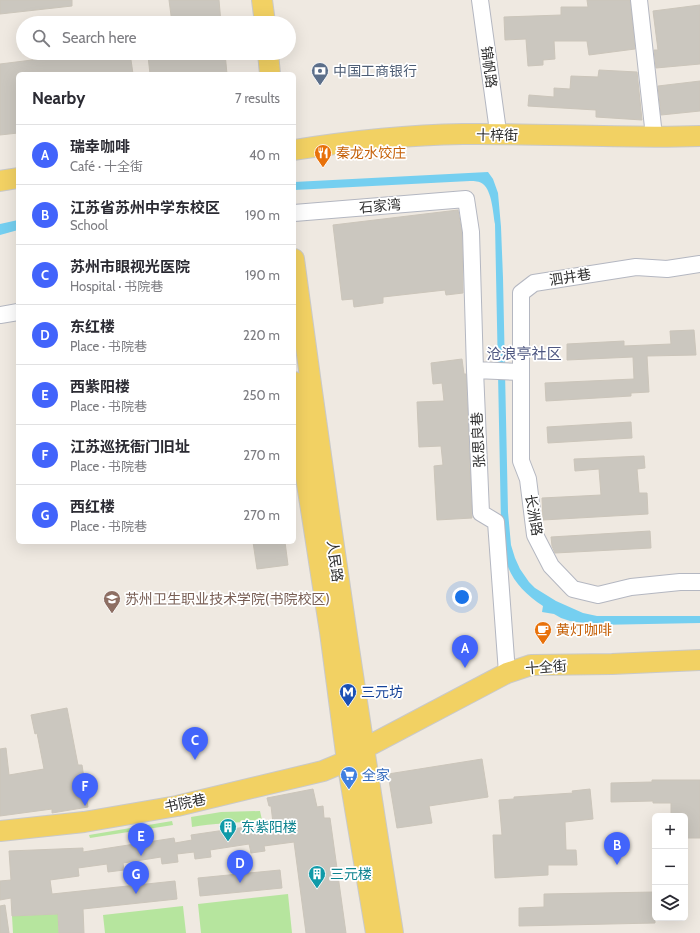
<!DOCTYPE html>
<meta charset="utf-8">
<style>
:root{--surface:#fff;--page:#f2f2f3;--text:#2b2b33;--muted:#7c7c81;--line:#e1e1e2;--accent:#4264fb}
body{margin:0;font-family:Cabin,"Noto Sans SC",sans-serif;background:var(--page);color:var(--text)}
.controls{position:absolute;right:12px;bottom:12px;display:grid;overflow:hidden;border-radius:6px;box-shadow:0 4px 16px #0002}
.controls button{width:36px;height:36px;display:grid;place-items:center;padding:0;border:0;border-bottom:1px solid var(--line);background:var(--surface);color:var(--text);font:20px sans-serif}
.you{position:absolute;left:462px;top:597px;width:14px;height:14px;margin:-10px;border:3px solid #fff;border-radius:50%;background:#1a73e8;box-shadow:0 0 0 6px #1a73e833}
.badge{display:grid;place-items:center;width:26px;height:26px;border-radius:50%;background:var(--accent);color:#fff;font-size:13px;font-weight:700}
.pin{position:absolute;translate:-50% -33px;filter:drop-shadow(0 1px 2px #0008)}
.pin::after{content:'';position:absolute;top:21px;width:14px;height:12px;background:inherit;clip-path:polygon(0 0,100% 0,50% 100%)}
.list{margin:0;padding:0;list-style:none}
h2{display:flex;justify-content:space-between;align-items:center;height:52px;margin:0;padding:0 16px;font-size:17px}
h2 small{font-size:13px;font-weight:400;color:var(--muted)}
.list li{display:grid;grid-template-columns:26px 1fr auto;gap:12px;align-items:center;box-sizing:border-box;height:60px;padding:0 16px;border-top:1px solid var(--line)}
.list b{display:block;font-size:15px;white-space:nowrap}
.list p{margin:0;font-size:13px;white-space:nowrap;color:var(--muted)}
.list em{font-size:13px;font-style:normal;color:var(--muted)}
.icon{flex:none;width:22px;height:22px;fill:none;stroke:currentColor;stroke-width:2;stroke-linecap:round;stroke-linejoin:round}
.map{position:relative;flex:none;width:700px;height:933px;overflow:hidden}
.search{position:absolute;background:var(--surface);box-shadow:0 4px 16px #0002;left:16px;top:16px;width:280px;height:44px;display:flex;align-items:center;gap:10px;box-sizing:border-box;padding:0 14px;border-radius:22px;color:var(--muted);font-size:15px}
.panel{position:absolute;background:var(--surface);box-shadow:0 4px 16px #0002;left:16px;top:72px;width:280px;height:472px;border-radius:6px}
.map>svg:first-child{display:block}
</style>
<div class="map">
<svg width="700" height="933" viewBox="0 0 700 933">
<rect width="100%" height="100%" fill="#efe9e1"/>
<!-- green -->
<path fill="#b6e59e" d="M260,811L262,820C239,823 215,823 192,827L191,817L221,812Z
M172,821L173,825L90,838L89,835Z
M288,894L292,933H201L198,904Z
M183,906L186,933H105L103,915Z
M58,914L59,933H13L12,916Z"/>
<!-- water -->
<path fill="#75cff0" d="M488,172L493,179L498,193L501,227L503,278L508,512L511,545L515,558L520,569L529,582L535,588L556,601L583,613L597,616H700V623L596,625L570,621L561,618L554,614L542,612L543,606C524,593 511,580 505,558C502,547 502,534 501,523L495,224C493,213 492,191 483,184C479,181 475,181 470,181L294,190V182Z
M18,220V230L0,235V224Z"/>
<!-- building -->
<path fill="#cbc7bf" stroke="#cbc5ba" d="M0,0H72V6L0,14Z
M169,0H219L221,23H172Z
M587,0H630L635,49L589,55L587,41H554L555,59L543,60V65L528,66L526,39L505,40L504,17L561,15V7H588Z
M700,5V64L656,68L654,50H658L653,11Z
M88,53H130L133,74H18V133L0,135V64Z
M173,53H225L227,74H150L148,56Z
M599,70L637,72L642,120L596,117V110L528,106L529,95L554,97V88L570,89L571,76L598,77Z
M700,81V111L661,115L658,86Z
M458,210L462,233L463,293L446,295L445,290L383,297V303L354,307L353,299L342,300L333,225Z
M694,330L696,355L647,356L649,392L631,393V396L546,401L545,383L634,379L633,357L567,360V344L624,341V346L671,344L670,331Z
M462,359L464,374H466L472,518L437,520L434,466L443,465L441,446L419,447L417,402L444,401L442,383L433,384L431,363Z
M631,422L632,438L548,443L547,427Z
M644,456L645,468L637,469L639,493H647L648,514L543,520L542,498L601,495L599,469L575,471L574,459Z
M650,531L651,548L555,553L552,546L551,537Z
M253,542H285L288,565L257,569Z
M67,708L78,765H82L84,778H83L88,807L52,813V809L0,816V749L6,748L9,775L44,769L37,733L35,734L31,715Z
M482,759L488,797L429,806L432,823L397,828L388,774Z
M652,780H700V838H685V816H671V803H653V801L611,802V783L652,782Z
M313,789L317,807L323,806L324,818H330L346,933H306L294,842L264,846L265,851L251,853L249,844L210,850L211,857L195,859L194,852L177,854L178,862L162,864L161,857L123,863L124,870L108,872L107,864L78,868L79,876L50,880L52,894L175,881L177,899L83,909L84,933H59L58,914L12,916L11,898L0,900V881L11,880L9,851L83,848V852L174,838L175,843L192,840L191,835L273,823L271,806H269L267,798Z
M590,789L593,819L565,822L566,850H576L577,865H548V875L495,878L493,835H502L499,800L514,799V797L573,793L572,791Z
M280,870L282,888L200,896L198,878Z
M655,892V923L519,926V908L544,907V894Z
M5,905L9,933H0V906Z"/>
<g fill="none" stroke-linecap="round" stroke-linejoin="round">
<defs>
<path id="minor" d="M480,0L497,124V135
M639,0L653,127
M294,213L466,199L471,232L475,370L481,513L496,522L507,673
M700,264L667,269L636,267L534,283L521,293V461L528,479L535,535L551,566L573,589L598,595L631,587L680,582H700
M0,315L18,312
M475,370L521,372"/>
<path id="major" d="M262,0L265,23
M268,53L270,74
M294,150C350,141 406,135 463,134C542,133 621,139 700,136
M0,181L18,178
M294,259C324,484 357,709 393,933
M294,382L305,471L330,632L347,761L376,933
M0,831L84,822L177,806L323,771L347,761L363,749L507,673L531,665L612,664L700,660"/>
</defs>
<!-- minor casing -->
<use href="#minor" stroke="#b4b7c1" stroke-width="18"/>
<!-- major casing -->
<use href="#major" stroke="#c9c9c9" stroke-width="22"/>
<!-- minor -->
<use href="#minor" stroke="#fff" stroke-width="16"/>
<!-- major -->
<use href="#major" stroke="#f2d163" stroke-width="20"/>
</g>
<!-- icons -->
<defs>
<symbol id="bank-pin" viewBox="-11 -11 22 30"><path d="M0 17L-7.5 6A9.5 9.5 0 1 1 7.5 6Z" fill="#5c6f8a" stroke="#fff"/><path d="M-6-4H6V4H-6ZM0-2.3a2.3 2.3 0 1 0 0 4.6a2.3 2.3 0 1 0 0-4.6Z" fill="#fff"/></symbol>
<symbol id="restaurant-pin" viewBox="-11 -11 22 30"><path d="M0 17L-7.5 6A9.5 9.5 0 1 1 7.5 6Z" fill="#e8710a" stroke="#fff"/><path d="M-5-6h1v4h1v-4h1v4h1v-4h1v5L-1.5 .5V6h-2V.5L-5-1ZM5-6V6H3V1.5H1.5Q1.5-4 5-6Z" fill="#fff"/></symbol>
<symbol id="university-pin" viewBox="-11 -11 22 30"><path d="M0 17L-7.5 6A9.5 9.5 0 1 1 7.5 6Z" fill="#8d6e63" stroke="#fff"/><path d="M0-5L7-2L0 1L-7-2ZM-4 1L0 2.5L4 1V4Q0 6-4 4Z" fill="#fff"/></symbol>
<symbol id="cafe-pin" viewBox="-11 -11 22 30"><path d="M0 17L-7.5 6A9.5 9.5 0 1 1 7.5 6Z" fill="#e8710a" stroke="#fff"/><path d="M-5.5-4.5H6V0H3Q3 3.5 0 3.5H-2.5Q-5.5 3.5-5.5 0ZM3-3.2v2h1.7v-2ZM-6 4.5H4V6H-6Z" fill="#fff"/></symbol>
<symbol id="metro-pin" viewBox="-11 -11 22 30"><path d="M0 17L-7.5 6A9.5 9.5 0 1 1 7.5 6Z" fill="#1a4fb4" stroke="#fff"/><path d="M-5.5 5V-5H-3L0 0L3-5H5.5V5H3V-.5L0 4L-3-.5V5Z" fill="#fff"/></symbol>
<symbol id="supermarket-pin" viewBox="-11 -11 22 30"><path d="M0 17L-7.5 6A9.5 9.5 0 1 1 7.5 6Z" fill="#3f7fe0" stroke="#fff"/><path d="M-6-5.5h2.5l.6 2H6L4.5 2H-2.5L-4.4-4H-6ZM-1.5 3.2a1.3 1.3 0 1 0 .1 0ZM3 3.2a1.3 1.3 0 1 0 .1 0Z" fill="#fff"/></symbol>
<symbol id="building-pin" viewBox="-11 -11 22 30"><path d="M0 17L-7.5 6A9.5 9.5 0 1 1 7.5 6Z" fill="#0f9aa8" stroke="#fff"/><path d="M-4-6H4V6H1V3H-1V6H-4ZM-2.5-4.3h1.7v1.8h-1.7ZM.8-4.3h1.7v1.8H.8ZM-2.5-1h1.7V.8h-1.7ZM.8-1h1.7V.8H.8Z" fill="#fff"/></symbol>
</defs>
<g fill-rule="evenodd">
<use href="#bank-pin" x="310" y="61" width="20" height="27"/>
<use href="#restaurant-pin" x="313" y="143" width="20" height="27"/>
<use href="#university-pin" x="102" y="589" width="20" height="27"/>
<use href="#cafe-pin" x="533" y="620" width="20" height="27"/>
<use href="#metro-pin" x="338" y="682" width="20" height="27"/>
<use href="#supermarket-pin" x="339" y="765" width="20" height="27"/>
<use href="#building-pin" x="218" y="817" width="20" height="27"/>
<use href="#building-pin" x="307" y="864" width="20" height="27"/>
</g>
<g text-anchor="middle" stroke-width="3.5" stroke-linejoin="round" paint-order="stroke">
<!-- street labels -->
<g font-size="14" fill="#2e2e2e" stroke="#fff">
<text transform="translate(489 67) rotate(82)" y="5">锦帆路</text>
<text transform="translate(497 135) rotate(1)" y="5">十梓街</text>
<text transform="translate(380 206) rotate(-5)" y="5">石家湾</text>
<text transform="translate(570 277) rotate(-9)" y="5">泗井巷</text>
<text transform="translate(478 440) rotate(-93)" y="5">张思良巷</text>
<text transform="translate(534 515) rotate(80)" y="5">长洲路</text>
<text transform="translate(335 561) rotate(82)" y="5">人民路</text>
<text transform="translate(546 667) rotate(-4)" y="5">十全街</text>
<text transform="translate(185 803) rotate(-12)" y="5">书院巷</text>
</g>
<!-- service labels -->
<g font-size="14" fill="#4e5e75" stroke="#fff" text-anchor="start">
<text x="333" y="76">中国工商银行</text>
</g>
<!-- food labels -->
<g font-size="14" fill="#c56008" stroke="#fff" text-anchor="start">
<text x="336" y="158">秦龙水饺庄</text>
<text x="556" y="635">黄灯咖啡</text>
</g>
<!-- education labels -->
<g font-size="14" fill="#785e54" stroke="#fff" text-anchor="start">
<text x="125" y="604">苏州卫生职业技术学院(书院校区)</text>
</g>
<!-- transit labels -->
<g font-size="14" fill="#164399" stroke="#fff" text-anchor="start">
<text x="361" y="697">三元坊</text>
</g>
<!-- shop labels -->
<g font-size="14" fill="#366cbe" stroke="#fff" text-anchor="start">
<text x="362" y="780">全家</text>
</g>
<!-- culture labels -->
<g font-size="14" fill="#0d838f" stroke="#fff" text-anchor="start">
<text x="241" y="832">东紫阳楼</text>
<text x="330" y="879">三元楼</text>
</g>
<!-- neighbourhood labels -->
<g font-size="15" fill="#4d5680" stroke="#fff">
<text x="524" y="359">沧浪亭社区</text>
</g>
</g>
</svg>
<div class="controls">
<button>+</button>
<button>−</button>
<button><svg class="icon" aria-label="layers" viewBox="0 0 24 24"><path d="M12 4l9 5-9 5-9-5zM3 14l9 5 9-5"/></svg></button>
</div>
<div class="you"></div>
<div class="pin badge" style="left:465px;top:668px">A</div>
<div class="pin badge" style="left:617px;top:865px">B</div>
<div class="pin badge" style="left:195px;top:760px">C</div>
<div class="pin badge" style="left:240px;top:883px">D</div>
<div class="pin badge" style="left:141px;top:856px">E</div>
<div class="pin badge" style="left:85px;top:806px">F</div>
<div class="pin badge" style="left:136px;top:894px">G</div>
<div class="search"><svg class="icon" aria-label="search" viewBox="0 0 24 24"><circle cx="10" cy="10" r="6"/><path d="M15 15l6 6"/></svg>Search here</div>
<section class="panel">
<h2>Nearby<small>7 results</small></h2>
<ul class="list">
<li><span class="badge">A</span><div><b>瑞幸咖啡</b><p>Café · 十全街</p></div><em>40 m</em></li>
<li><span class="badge">B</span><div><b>江苏省苏州中学东校区</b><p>School</p></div><em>190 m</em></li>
<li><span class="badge">C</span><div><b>苏州市眼视光医院</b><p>Hospital · 书院巷</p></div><em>190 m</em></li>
<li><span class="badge">D</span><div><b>东红楼</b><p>Place · 书院巷</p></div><em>220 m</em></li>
<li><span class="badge">E</span><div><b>西紫阳楼</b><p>Place · 书院巷</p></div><em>250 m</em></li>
<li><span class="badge">F</span><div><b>江苏巡抚衙门旧址</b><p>Place · 书院巷</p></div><em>270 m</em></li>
<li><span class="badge">G</span><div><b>西红楼</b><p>Place · 书院巷</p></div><em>270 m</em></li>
</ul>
</section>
</div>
